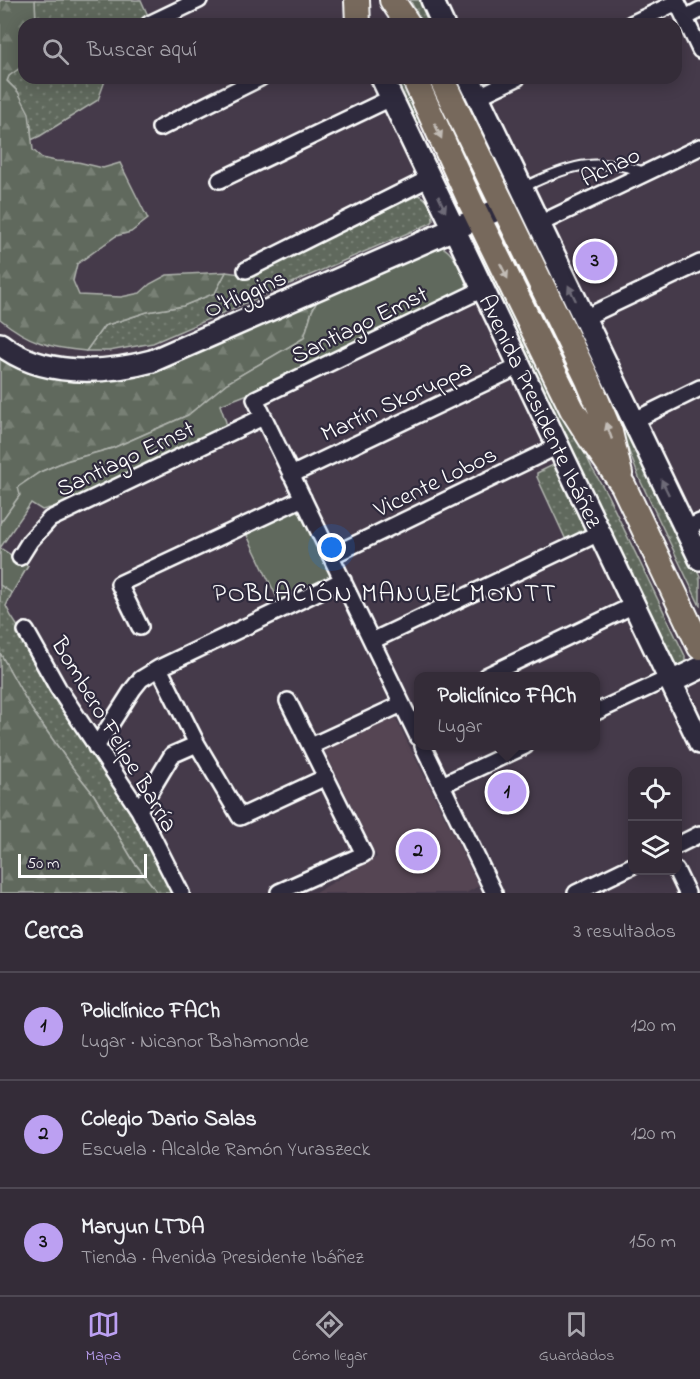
<!DOCTYPE html>
<html lang="es">
<meta charset="utf-8">
<style>
:root{--surface:#342c38;--page:#3c3440;--text:#f1f3f6;--muted:#a9a7ae;--line:#4e4853;--accent:#bca0f2}
body{margin:0;font-family:"Indie Flower",sans-serif;background:var(--page);color:var(--text)}
.controls{position:absolute;right:18px;bottom:18px;display:grid;overflow:hidden;border-radius:12px;box-shadow:0 3px 15px #0003}
.controls button{width:54px;height:54px;display:grid;place-items:center;padding:0;border:0;border-bottom:2px solid var(--line);background:var(--surface);color:var(--text);font:30px sans-serif}
.scale{position:absolute;left:18px;bottom:15px;width:129px;box-sizing:border-box;padding-left:6px;border:3px solid #fff;border-top:0;font-size:16px;line-height:21px;white-space:nowrap;color:#fff;-webkit-text-stroke:4px #2f2a3d;paint-order:stroke}
.you{position:absolute;left:332px;top:548px;width:21px;height:21px;margin:-15px;border:4px solid #fff;border-radius:50%;background:#1a73e8;box-shadow:0 0 0 9px #1a73e833}
.badge{display:grid;place-items:center;width:39px;height:39px;border-radius:50%;background:var(--accent);color:#111;font-size:20px;font-weight:700}
.pin{position:absolute;translate:-50% -50%;border:3px solid #fff;box-shadow:0 2px 6px #0006}
.popup{position:absolute;left:414px;top:672px;width:186px;height:78px;box-sizing:border-box;display:grid;place-content:center;border-radius:12px;background:var(--surface);filter:drop-shadow(0 2px 4px #0005);font-size:20px;white-space:nowrap;color:var(--muted)}
.popup b{font-size:22px;color:var(--text)}
.popup::after{content:'';position:absolute;left:50%;top:100%;margin-left:-12px;border:12px solid transparent;border-top-color:var(--surface)}
.list{margin:0;padding:0;list-style:none}
h2{display:flex;justify-content:space-between;align-items:center;height:78px;margin:0;padding:0 24px;font-size:26px}
h2 small{font-size:20px;font-weight:400;color:var(--muted)}
.list li{display:grid;grid-template-columns:39px 1fr auto;gap:18px;align-items:center;box-sizing:border-box;height:108px;padding:0 24px;border-top:2px solid var(--line)}
.list b{display:block;font-size:22px;white-space:nowrap}
.list p{margin:0;font-size:20px;white-space:nowrap;color:var(--muted)}
.list em{font-size:20px;font-style:normal;color:var(--muted)}
.icon{flex:none;width:33px;height:33px;fill:none;stroke:currentColor;stroke-width:2;stroke-linecap:round;stroke-linejoin:round}
.map{position:relative;flex:none;width:700px;height:893px;overflow:hidden}
.search{position:absolute;background:var(--surface);box-shadow:0 3px 15px #0003;left:18px;right:18px;top:18px;height:66px;display:flex;align-items:center;gap:15px;box-sizing:border-box;padding:0 21px;border-radius:18px;color:var(--muted);font-size:22px}
.sheet{height:402px;background:var(--surface)}
nav{display:flex;justify-content:space-around;align-items:center;box-sizing:border-box;height:84px;border-top:2px solid var(--line);background:var(--surface);font-size:16px;color:var(--muted)}
nav a{display:grid;justify-items:center;gap:3px}
nav .on{color:var(--accent)}
.map>svg:first-child{display:block}
</style>
<div class="map">
<svg width="700" height="893" viewBox="0 0 700 893">
<defs>
<pattern id="grass-dots" width="8" height="8" patternUnits="userSpaceOnUse" patternTransform="scale(1.5)"><rect width="8" height="8" fill="#60695d"/><path d="M2 2h.1M6 6h.1" fill="none" stroke="#788075" stroke-width="1.8" stroke-linecap="round"/></pattern>
<pattern id="forest-firs" width="22" height="20" patternUnits="userSpaceOnUse" patternTransform="scale(1.5)"><rect width="22" height="20" fill="#60695d"/><path d="M5 1l3.5 6h-7zM16 11l3.5 6h-7z" fill="#788075"/></pattern>
</defs>
<rect width="100%" height="100%" fill="#453a4a"/>
<filter id="ink" filterUnits="userSpaceOnUse"><feTurbulence type="fractalNoise" baseFrequency=".0167" numOctaves="2"/><feDisplacementMap in="SourceGraphic" scale="12" xChannelSelector="R" yChannelSelector="G"/><feConvolveMatrix kernelMatrix="1 2 1 2 8 2 1 2 1" color-interpolation-filters="sRGB"/></filter>
<g filter="url(#ink)">
<!-- built -->
<path fill="#544553" d="M393,713L479,886L466,893H315L377,857L323,747Z"/>
<!-- grass -->
<path fill="url(#grass-dots)" stroke="#b0b4ae" stroke-width="1.5" d="M35,0H141L149,18L137,24H36Z
M410,0H425L437,24H423Z
M24,64V78H106L98,100L40,136L31,140V125L18,92L7,81L9,76Z
M391,78H403L423,120L413,125Z
M425,78H432L486,193L483,197L479,196Z
M451,78H463L700,576V606L640,480L602,381Z
M418,195C429,198 433,211 433,221L431,223L153,343L109,351H86L104,326L147,312L183,306L215,293L226,272L241,274L262,269Z
M479,245L485,246L592,468L607,494L685,656V664L676,665L672,661L475,250Z
M557,463L591,528L570,542L566,540L537,477V473Z
M0,549L28,566L12,593L6,606L11,616L122,790L177,893H158L134,862L94,795L72,767L32,710L0,653Z"/>
<!-- forest -->
<path fill="url(#forest-firs)" stroke="#b0b4ae" stroke-width="1.5" d="M0,0H35L36,24H24V65L9,76L7,81L18,92L29,113L33,150L42,158L56,161L78,162L103,168L120,163L148,219L131,232L116,236L77,264L73,281L79,295L121,297L140,293L150,284L167,275L226,272L215,293L183,306L147,312L104,326L86,351C50,348 28,342 0,319Z
M320,296L312,311L304,338L227,383L188,415L113,448L66,461L40,472L25,482L20,495L0,523V357L16,365L70,377Z
M0,653L32,710L72,767L94,795L134,862L158,893H0Z"/>
<!-- park -->
<path fill="#60695d" stroke="#b0b4ae" stroke-width="1.5" d="M438,245C454,250 464,275 468,291L258,390L220,405L226,422L224,429L62,505L42,510L31,503L0,548L28,566L12,593L0,585V523L20,495L18,487L40,472L66,461L113,448L188,415L227,383L304,338L312,311L320,296Z
M302,503L338,578L281,606L245,531Z"/>
<g fill="none" stroke-linecap="round" stroke-linejoin="round">
<defs>
<path id="lane" d="M522,188C567,166 596,156 645,172"/>
<path id="street" d="M676,0L700,50
M685,18L700,10
M149,24L199,0
M631,24L677,2
M477,97L517,78
M160,128L260,78
M220,180L391,98
M539,224L700,147
M246,270L430,178
M584,318L700,263
M633,421L700,388
M291,475L520,366
M685,529L700,522
M331,556L558,446
M20,557L30,541L50,519L263,417
M140,627L119,584L303,498
M26,631L58,688L139,810L181,893
M372,641L599,533
M159,668L197,744L240,817L326,777
M486,676L634,605
M596,712L669,678
M418,737L255,399L483,289
M311,746L402,704
M423,746L494,893
M96,747L133,689L141,679L159,668L343,580
M442,785L525,746
M139,810L172,755L197,744
M678,845L700,834
M676,870L687,893
M279,892L364,854L288,701
M576,893L632,866"/>
<g id="secondary">
<path d="M432,0L443,24"/>
<path id="s1" d="M382,78L700,743"/>
<path d="M469,78L700,559"/>
<path d="M0,344C41,377 104,374 152,361L504,207"/>
<path d="M671,682L700,668"/>
</g>
<path id="primary" d="M357,0L358,24
M392,0L408,24
M414,78L471,203L572,409L591,439L623,485L700,647
M441,78L588,380L610,432L620,474"/>
</defs>
<!-- lane casing -->
<use href="#lane" stroke="#fff" stroke-width="12"/>
<!-- street casing -->
<use href="#street" stroke="#fff" stroke-width="20"/>
<!-- secondary casing -->
<use href="#secondary" stroke="#fff" stroke-width="26"/>
<!-- primary casing -->
<use href="#primary" stroke="#fff" stroke-width="28"/>
<!-- lane -->
<use href="#lane" stroke="#2f2a3d" stroke-width="8"/>
<!-- street -->
<use href="#street" stroke="#2f2a3d" stroke-width="15"/>
<!-- secondary -->
<use href="#secondary" stroke="#2f2a3d" stroke-width="21"/>
<!-- primary -->
<use href="#primary" stroke="#77695c" stroke-width="24"/>
</g>
<!-- one-way arrows -->
<defs><path id="oneway-solid" d="M-6-.8H1V-3.2L6.5 0L1 3.2V.8H-6Z" transform="scale(1.5)"/></defs>
<g fill="#c2bcb6">
<use href="#oneway-solid" transform="translate(438 131) rotate(65)"/>
<use href="#oneway-solid" transform="translate(504 271) rotate(64)"/>
<use href="#oneway-solid" transform="translate(609 431) rotate(-109)"/>
</g>
<g fill="#6d6a77">
<use href="#oneway-solid" transform="translate(442 204) rotate(65)"/>
<use href="#oneway-solid" transform="translate(572 293) rotate(-116)"/>
<use href="#oneway-solid" transform="translate(665 487) rotate(-116)"/>
</g>
</g>
<g text-anchor="middle" stroke-width="4.5" stroke-linejoin="round" paint-order="stroke">
<!-- street labels -->
<g font-size="24" fill="#fff" stroke="#2f2a3d">
<text transform="translate(610 166) rotate(-26)" y="8">Achao</text>
<text transform="translate(245 293) rotate(-24)" y="8">O'Higgins</text>
<text transform="translate(359 324) rotate(-26)" y="8">Santiago Emst</text>
<text transform="translate(396 400) rotate(-25)" y="8">Martín Skoruppa</text>
<text dy="8" stroke="none"><textPath href="#s1" startOffset="369">Avenida Presidente Ibáñez</textPath></text>
<text transform="translate(125 458) rotate(-25)" y="8">Santiago Ernst</text>
<text transform="translate(435 481) rotate(-26)" y="8">Vicente Lobos</text>
<text transform="translate(115 734) rotate(59)" y="8">Bombero Felipe Barría</text>
</g>
<!-- neighbourhood labels -->
<g font-size="26" letter-spacing="1.5" fill="#fff" stroke="#2f2a3d">
<text x="385" y="601">POBLACIÓN MANUEL MONTT</text>
</g>
</g>
</svg>
<div class="controls">
<button><svg class="icon" aria-label="locate" viewBox="0 0 24 24"><circle cx="12" cy="12" r="6"/><path d="M12 2v4M12 18v4M2 12h4M18 12h4"/></svg></button>
<button><svg class="icon" aria-label="layers" viewBox="0 0 24 24"><path d="M12 4l9 5-9 5-9-5zM3 14l9 5 9-5"/></svg></button>
</div>
<div class="scale">50 m</div>
<div class="you"></div>
<div class="pin badge" style="left:507px;top:792px">1</div>
<div class="popup"><b>Policlínico FACh</b>Lugar</div>
<div class="pin badge" style="left:418px;top:851px">2</div>
<div class="pin badge" style="left:595px;top:261px">3</div>
<div class="search"><svg class="icon" aria-label="search" viewBox="0 0 24 24"><circle cx="10" cy="10" r="6"/><path d="M15 15l6 6"/></svg>Buscar aquí</div>
</div>
<section class="sheet">
<h2>Cerca<small>3 resultados</small></h2>
<ul class="list">
<li><span class="badge">1</span><div><b>Policlínico FACh</b><p>Lugar · Nicanor Bahamonde</p></div><em>120 m</em></li>
<li><span class="badge">2</span><div><b>Colegio Dario Salas</b><p>Escuela · Alcalde Ramón Yuraszeck</p></div><em>120 m</em></li>
<li><span class="badge">3</span><div><b>Maryun LTDA</b><p>Tienda · Avenida Presidente Ibáñez</p></div><em>150 m</em></li>
</ul>
</section>
<nav>
<a class="on"><svg class="icon" aria-label="map" viewBox="0 0 24 24"><path d="M3 6l6-2 6 2 6-2v14l-6 2-6-2-6 2zM9 4v14M15 6v14"/></svg>Mapa</a>
<a><svg class="icon" aria-label="directions" viewBox="0 0 24 24"><path d="M12 3l9 9-9 9-9-9zM9 14v-3h6M13 9l2 2-2 2"/></svg>Cómo llegar</a>
<a><svg class="icon" aria-label="saved" viewBox="0 0 24 24"><path d="M7 4h10v16l-5-4-5 4z"/></svg>Guardados</a>
</nav>
